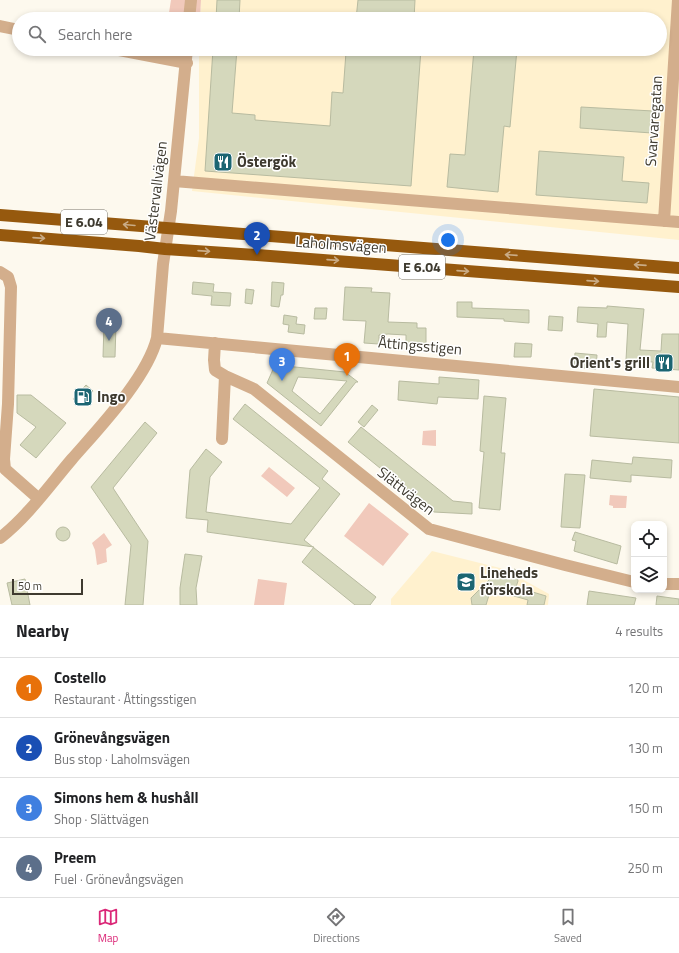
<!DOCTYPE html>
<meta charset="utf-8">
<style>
:root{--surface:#fff;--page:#f6f6f6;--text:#202124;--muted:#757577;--line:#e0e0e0;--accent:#db2777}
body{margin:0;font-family:"Titillium Web",sans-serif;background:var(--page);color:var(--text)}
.controls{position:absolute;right:12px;bottom:12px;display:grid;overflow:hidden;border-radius:8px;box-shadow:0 2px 6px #0003}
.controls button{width:36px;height:36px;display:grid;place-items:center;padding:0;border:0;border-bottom:1px solid var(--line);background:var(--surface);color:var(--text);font:20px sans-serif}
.scale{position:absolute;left:12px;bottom:10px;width:71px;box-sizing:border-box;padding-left:4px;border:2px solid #3e3a2f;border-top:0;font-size:11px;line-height:14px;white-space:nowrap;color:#3e3a2f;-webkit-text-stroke:3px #fff;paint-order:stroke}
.you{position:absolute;left:448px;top:240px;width:14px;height:14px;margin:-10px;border:3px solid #fff;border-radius:50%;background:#1a73e8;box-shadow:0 0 0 6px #1a73e833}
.badge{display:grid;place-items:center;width:26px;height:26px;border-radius:50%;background:var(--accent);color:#fff;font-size:13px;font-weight:700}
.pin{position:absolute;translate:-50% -33px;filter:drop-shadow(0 1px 2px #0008)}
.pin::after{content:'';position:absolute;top:21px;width:14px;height:12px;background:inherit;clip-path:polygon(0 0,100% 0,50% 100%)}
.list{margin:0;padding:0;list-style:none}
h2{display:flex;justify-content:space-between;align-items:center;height:52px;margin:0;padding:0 16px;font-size:17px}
h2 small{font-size:13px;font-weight:400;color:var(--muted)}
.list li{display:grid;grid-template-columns:26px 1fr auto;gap:12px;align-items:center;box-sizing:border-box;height:60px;padding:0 16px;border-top:1px solid var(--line)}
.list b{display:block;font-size:15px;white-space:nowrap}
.list p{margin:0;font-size:13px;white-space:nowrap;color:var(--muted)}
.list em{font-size:13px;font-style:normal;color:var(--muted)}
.icon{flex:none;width:22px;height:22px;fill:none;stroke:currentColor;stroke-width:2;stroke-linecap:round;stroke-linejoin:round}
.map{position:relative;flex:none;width:679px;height:605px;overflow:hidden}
.search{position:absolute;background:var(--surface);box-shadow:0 2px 6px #0003;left:12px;right:12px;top:12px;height:44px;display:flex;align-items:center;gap:10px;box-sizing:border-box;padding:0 14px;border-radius:22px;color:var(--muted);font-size:15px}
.sheet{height:292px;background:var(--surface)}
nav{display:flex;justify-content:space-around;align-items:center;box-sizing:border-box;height:56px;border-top:1px solid var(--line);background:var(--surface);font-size:11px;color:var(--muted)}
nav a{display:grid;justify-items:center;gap:2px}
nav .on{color:var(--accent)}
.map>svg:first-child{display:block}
</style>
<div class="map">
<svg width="679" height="605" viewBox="0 0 679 605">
<rect width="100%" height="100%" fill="#fdf9ee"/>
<!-- built -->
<path fill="#fff1ce" d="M201,0H679V240L192,191L199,138V49H660V19H200Z
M432,551L504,569L549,594L548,605H391V599Z"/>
<!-- green -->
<path fill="#f1c9bb" d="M171,0H201L200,19H168Z
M436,430V446L422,445L423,431Z
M269,467L295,488L287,497L261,476Z
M610,495L627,496L626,508H613V506L609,505Z
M369,503L409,534L383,566L344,536Z
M104,533L112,545L106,549L107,562L97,565L95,550L92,543Z
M258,579L287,583L284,605H254Z"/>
<!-- building -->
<path fill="#d5d8bc" stroke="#b8bba0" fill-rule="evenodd" d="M217,0H240L239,19H216Z
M358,0H415L414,19H356Z
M213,49H237L232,113L255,115V120L330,126L332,92L343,93L346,52L354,53V49H421L411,186L205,171Z
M474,49H517L510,127L504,126L498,192L447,187L450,154L465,155Z
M581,107L653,111L652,133L580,128Z
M539,151L624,157L622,181L649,183L647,203L536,195Z
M193,282L214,284L213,292L231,293L230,306L211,305L212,296L192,294Z
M272,282L284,283L283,295H281L279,307L271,306Z
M345,287L372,288L371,292L390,293L388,322L417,323V328H426V344L406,343V335L388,334L379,335V344L364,343L366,321L343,320Z
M246,289L254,290L252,304L245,303Z
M457,302H472V308L529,310V323L504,321V319L457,317Z
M607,306L644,309L640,350L661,351L662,334H679V370L652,368L653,362L636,361V367L628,366V360H626L628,324L607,322L606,337H597L598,324L577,322L578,307L607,308Z
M315,308H327L326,319H314Z
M284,315L297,317L296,324L305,325L304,334L288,332L289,325L283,324Z
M549,316L563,317L562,331L548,330Z
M104,324L116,325L115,357H103Z
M515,343L532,344L531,357H514Z
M575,353L597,355L596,369L574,367Z
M275,365L345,372L358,382H356L321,426L267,383ZM298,377L313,378L347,381L320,414L292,391Z
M439,377L479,380L478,399L438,397L437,404L398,400L399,381L439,384Z
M86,385L93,391L80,406L73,399Z
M594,389L679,397V443L590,436Z
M17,395H31L66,423L36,458L20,445L36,427L17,413Z
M484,396L506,398L501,453H505L500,510L479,508L484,452L480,451Z
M245,404L328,471L322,479L340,494L304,540L376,597L370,605H355L302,562L314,547L207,532L208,520L186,518L190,470L206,449L222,462L210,477L206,512L291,524L320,488L233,419Z
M372,405L378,410L364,427L358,422Z
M145,422L157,433L113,488L148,541L143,605H125L131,545L91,487Z
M361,427L453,501L472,503V514L434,512L348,442Z
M633,457L672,460L671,478L631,475V482L590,478L592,460L632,464Z
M565,474L585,475L580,528L561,527Z
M56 534a7 7 0 1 1 14 0a7 7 0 1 1-14 0Z
M575,532L621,546L617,564L574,551L576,541L572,540Z
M185,554L202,556L196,588L197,605H180V588Z
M515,569L518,581L516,587L546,596L544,605H527L528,600L507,594L508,584L489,595L486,605H472L471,598L492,577Z
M25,579L30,605H12L7,583Z
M589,591L636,598L634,605H587Z
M657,596L679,599V605H656Z"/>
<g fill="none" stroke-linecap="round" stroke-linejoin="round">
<!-- minor -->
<path stroke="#d3ae8c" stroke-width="12" d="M189,19L191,0
M0,26L19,30
M114,49L187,63
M174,181L679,222
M664,221L678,0
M0,272L8,277L11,287L8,404L4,459L5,469L39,499
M157,338L679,387
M215,343L214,360L215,370L225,376L254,389L429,529L565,565L634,582
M222,439L225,376
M0,538C28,516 49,486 72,459C99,428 147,378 157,338L163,264L171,211L187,49
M664,584H679"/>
<!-- highway -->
<path stroke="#96590e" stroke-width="12" d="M0,215L679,268
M0,235L139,246L165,249L257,255L679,287"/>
</g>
<!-- one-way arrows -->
<defs><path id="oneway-shaft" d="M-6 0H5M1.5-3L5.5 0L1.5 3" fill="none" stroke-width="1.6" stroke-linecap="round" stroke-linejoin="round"/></defs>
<g stroke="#caac86">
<use href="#oneway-shaft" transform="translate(129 225) rotate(-175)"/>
<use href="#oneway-shaft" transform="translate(39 238) rotate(4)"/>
<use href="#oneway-shaft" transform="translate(204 251) rotate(4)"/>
<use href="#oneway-shaft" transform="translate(511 255) rotate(-176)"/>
<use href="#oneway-shaft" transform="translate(333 260) rotate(4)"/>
<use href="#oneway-shaft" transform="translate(640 265) rotate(-176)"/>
<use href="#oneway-shaft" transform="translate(463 271) rotate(4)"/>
<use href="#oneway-shaft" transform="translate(593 281) rotate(4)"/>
</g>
<!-- icons -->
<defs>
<symbol id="restaurant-square" viewBox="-11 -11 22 22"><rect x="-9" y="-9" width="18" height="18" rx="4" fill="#1b6572" stroke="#fff"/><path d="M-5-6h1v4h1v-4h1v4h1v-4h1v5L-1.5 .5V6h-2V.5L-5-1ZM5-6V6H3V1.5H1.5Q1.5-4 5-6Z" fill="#fff"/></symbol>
<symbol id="fuel-square" viewBox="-11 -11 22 22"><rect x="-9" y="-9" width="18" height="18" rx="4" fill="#1b6572" stroke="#fff"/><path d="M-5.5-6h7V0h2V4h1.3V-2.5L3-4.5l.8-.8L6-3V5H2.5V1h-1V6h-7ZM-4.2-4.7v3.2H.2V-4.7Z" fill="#fff"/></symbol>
<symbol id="school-square" viewBox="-11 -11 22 22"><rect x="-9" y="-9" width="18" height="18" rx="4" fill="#1b6572" stroke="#fff"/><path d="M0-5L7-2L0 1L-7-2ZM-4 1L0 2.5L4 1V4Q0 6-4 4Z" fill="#fff"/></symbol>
</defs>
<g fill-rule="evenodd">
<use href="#restaurant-square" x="212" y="151" width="22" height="22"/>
<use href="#restaurant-square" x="653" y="352" width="22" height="22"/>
<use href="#fuel-square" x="72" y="386" width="22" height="22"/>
<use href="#school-square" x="455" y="571" width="22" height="22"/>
</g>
<g text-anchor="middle" stroke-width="3" stroke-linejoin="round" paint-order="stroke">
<!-- shield labels -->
<g fill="#fff" stroke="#78756d" stroke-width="1">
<rect x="61" y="210" width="46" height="24" rx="3"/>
<rect x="399" y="255" width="46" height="24" rx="3"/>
</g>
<g font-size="14" font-weight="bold" fill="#3e3a2f">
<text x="84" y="227">E 6.04</text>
<text x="422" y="272">E 6.04</text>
</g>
<!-- street labels -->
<g font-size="15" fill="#3e3a2f" stroke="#fff">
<text transform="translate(654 121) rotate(-86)" y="5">Svarvaregatan</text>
<text transform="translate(156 191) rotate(-83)" y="5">Västervallvägen</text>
<text transform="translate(341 245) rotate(4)" y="5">Laholmsvägen</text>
<text transform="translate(420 346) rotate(5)" y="5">Åttingsstigen</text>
<text transform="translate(406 491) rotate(38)" y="5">Slättvägen</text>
</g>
<!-- poi labels -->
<g font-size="15" font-weight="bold" fill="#3e3a2f" stroke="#fff" text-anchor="start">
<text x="237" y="167">Östergök</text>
<text x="650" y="368" text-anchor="end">Orient's grill</text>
<text x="97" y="402">Ingo</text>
<text x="480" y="578">Lineheds<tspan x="480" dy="17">förskola</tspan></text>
</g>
</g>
</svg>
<div class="controls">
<button><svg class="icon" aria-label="locate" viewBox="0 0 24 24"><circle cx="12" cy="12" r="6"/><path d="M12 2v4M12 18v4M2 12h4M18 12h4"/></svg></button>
<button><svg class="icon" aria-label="layers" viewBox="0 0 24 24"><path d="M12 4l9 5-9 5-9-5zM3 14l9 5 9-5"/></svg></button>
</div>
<div class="scale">50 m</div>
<div class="you"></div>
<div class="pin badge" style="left:347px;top:376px;background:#e8710a">1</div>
<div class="pin badge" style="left:257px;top:255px;background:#1a4fb4">2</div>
<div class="pin badge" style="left:282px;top:381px;background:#3f7fe0">3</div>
<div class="pin badge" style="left:109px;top:341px;background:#5c6f8a">4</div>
<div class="search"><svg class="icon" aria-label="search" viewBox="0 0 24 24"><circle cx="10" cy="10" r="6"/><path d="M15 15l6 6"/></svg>Search here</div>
</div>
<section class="sheet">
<h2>Nearby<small>4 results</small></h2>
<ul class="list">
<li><span class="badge" style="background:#e8710a">1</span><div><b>Costello</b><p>Restaurant · Åttingsstigen</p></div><em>120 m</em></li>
<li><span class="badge" style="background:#1a4fb4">2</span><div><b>Grönevångsvägen</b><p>Bus stop · Laholmsvägen</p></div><em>130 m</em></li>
<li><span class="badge" style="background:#3f7fe0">3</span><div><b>Simons hem &amp; hushåll</b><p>Shop · Slättvägen</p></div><em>150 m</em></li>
<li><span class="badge" style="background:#5c6f8a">4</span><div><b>Preem</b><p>Fuel · Grönevångsvägen</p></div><em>250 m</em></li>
</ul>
</section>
<nav>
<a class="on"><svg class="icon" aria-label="map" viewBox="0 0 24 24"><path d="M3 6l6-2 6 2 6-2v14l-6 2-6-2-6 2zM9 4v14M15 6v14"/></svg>Map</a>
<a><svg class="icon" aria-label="directions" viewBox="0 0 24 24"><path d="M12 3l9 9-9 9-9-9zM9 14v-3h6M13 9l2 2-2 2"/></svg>Directions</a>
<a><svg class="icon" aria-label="saved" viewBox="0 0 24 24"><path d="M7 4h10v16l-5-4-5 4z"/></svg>Saved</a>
</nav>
